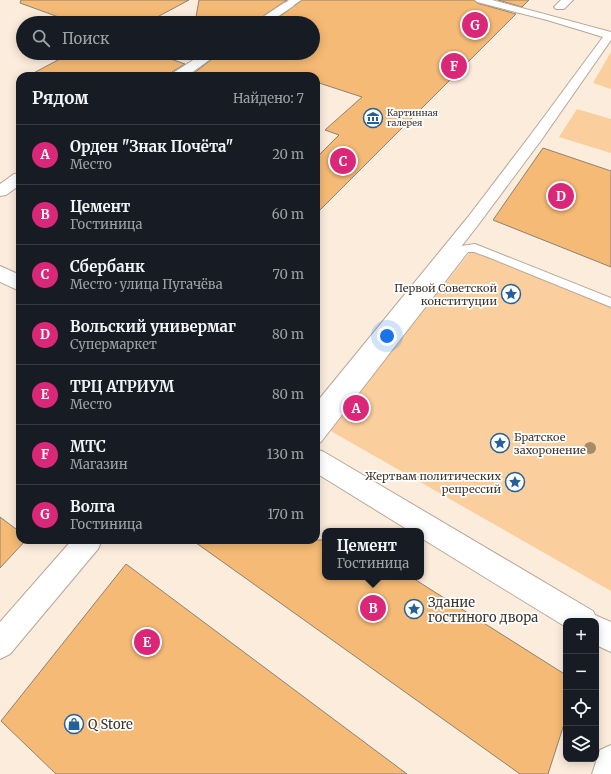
<!DOCTYPE html>
<html lang="ru">
<meta charset="utf-8">
<style>
:root{--surface:#171b24;--page:#242831;--text:#f1f3f6;--muted:#9ea1a6;--line:#363941;--accent:#db2777}
body{margin:0;font-family:Merriweather,serif;background:var(--page);color:var(--text)}
.controls{position:absolute;right:12px;bottom:12px;display:grid;overflow:hidden;border-radius:8px;box-shadow:0 2px 10px #0003}
.controls button{width:36px;height:36px;display:grid;place-items:center;padding:0;border:0;border-bottom:1px solid var(--line);background:var(--surface);color:var(--text);font:20px sans-serif}
.you{position:absolute;left:387px;top:336px;width:14px;height:14px;margin:-10px;border:3px solid #fff;border-radius:50%;background:#1a73e8;box-shadow:0 0 0 6px #1a73e833}
.badge{display:grid;place-items:center;width:26px;height:26px;border-radius:50%;background:var(--accent);color:#fff;font-size:13px;font-weight:700}
.pin{position:absolute;translate:-50% -50%;border:2px solid #fff;box-shadow:0 1px 4px #0006}
.popup{position:absolute;left:322px;top:528px;width:102px;height:52px;box-sizing:border-box;display:grid;place-content:center;border-radius:8px;background:var(--surface);filter:drop-shadow(0 1px 3px #0005);font-size:13px;white-space:nowrap;color:var(--muted)}
.popup b{font-size:15px;color:var(--text)}
.popup::after{content:'';position:absolute;left:50%;top:100%;margin-left:-8px;border:8px solid transparent;border-top-color:var(--surface)}
.list{margin:0;padding:0;list-style:none}
h2{display:flex;justify-content:space-between;align-items:center;height:52px;margin:0;padding:0 16px;font-size:17px}
h2 small{font-size:13px;font-weight:400;color:var(--muted)}
.list li{display:grid;grid-template-columns:26px 1fr auto;gap:12px;align-items:center;box-sizing:border-box;height:60px;padding:0 16px;border-top:1px solid var(--line)}
.list b{display:block;font-size:15px;white-space:nowrap}
.list p{margin:0;font-size:13px;white-space:nowrap;color:var(--muted)}
.list em{font-size:13px;font-style:normal;color:var(--muted)}
.icon{flex:none;width:22px;height:22px;fill:none;stroke:currentColor;stroke-width:2;stroke-linecap:round;stroke-linejoin:round}
.map{position:relative;flex:none;width:611px;height:774px;overflow:hidden}
.search{position:absolute;background:var(--surface);box-shadow:0 2px 10px #0003;left:16px;top:16px;width:304px;height:44px;display:flex;align-items:center;gap:10px;box-sizing:border-box;padding:0 14px;border-radius:22px;color:var(--muted);font-size:15px}
.panel{position:absolute;background:var(--surface);box-shadow:0 2px 10px #0003;left:16px;top:72px;width:304px;height:472px;border-radius:12px}
.map>svg:first-child{display:block}
</style>
<div class="map">
<svg width="611" height="774" viewBox="0 0 611 774">
<rect width="100%" height="100%" fill="#fcecdc"/>
<!-- green -->
<path fill="#face9d" d="M611,52V89L593,83Z
M577,109L611,119V153L559,137Z
M471,251L611,307V591L329,430Z"/>
<!-- building -->
<path fill="#f5ba75" stroke="#8f8172" d="M21,0H189L146,23H75L20,3Z
M199,0H287L253,23H195Z
M302,0H474L477,3L516,14L316,214V158L339,135L325,130L362,97L316,82V76H190L220,53H313V23H271Z
M498,0H529L522,7Z
M71,53H154L185,64L172,72L170,76H28Z
M543,148L611,171V267L493,220Z
M0,517L20,532V540H26L0,568Z
M192,540H325V577H411L566,675V718L548,774H520Z
M126,564L407,774H56L1,721Z"/>
<g fill="none" stroke-linecap="round" stroke-linejoin="round">
<defs>
<path id="service" d="M475,244L611,298V307L488,257L474,252H468L321,442L316,444V427L461,246Z"/>
<path id="pedestrian" d="M289,0H301L291,7H285L283,5Z
M475,0H492L611,32V40L542,139L478,225L323,424L316,427V403L468,217L532,133L603,37L547,20L477,2Z"/>
<path id="minor" d="M561,0H573L564,9H556L554,7Z
M288,2L292,3L294,5L292,7L268,23H254L284,3Z
M204,53H219L187,76H171L173,73Z
M20,173V185L6,195L0,196V184L14,174Z
M316,449L324,452L593,611L595,615L611,622V652L596,645V621H566V627L421,538V531H410L316,473Z
M611,745V774H592L600,750Z"/>
<path id="tertiary" d="M0,266L20,275V291L0,282Z
M72,540H102L98,549L10,654L0,659V622Z"/>
</defs>
<!-- service casing -->
<use href="#service" stroke="#b6a797" stroke-width="2"/>
<!-- pedestrian casing -->
<use href="#pedestrian" stroke="#b6a797" stroke-width="2"/>
<!-- minor casing -->
<use href="#minor" stroke="#b6a797" stroke-width="2"/>
<!-- tertiary casing -->
<use href="#tertiary" stroke="#b6a797" stroke-width="2"/>
<!-- service -->
<use href="#service" fill="#fff" fill-rule="evenodd"/>
<!-- pedestrian -->
<use href="#pedestrian" fill="#fff" fill-rule="evenodd"/>
<!-- minor -->
<use href="#minor" fill="#fff" fill-rule="evenodd"/>
<!-- tertiary -->
<use href="#tertiary" fill="#fff" fill-rule="evenodd"/>
</g>
<!-- trees -->
<circle fill="#a78b65" cx="590" cy="448" r="6"/>
<!-- icons -->
<defs>
<symbol id="museum-ring" viewBox="-11 -11 22 22"><circle r="9.5" fill="#fff" stroke="#246198" stroke-width="1.5"/><path d="M0-6L6-3V-2H-6V-3ZM-5-1h2V3h-2ZM-1-1h2V3h-2ZM3-1h2V3H3ZM-6 4H6V6H-6Z" fill="#246198"/></symbol>
<symbol id="sight-ring" viewBox="-11 -11 22 22"><circle r="9.5" fill="#fff" stroke="#246198" stroke-width="1.5"/><path d="M0-6L1.8-2.2L6-1.7L2.9 1.2L3.7 5.4L0 3.3L-3.7 5.4L-2.9 1.2L-6-1.7L-1.8-2.2Z" fill="#246198"/></symbol>
<symbol id="shop-ring" viewBox="-11 -11 22 22"><circle r="9.5" fill="#fff" stroke="#246198" stroke-width="1.5"/><path d="M-5-2.5h2.3a2.7 3.5 0 0 1 5.4 0H5L5.5 6h-11ZM-1.5-2.5h3a1.5 2.3 0 0 0-3 0Z" fill="#246198"/></symbol>
</defs>
<g fill-rule="evenodd">
<use href="#museum-ring" x="362" y="107" width="22" height="22"/>
<use href="#sight-ring" x="500" y="283" width="22" height="22"/>
<use href="#sight-ring" x="489" y="432" width="22" height="22"/>
<use href="#sight-ring" x="504" y="471" width="22" height="22"/>
<use href="#sight-ring" x="403" y="598" width="22" height="22"/>
<use href="#shop-ring" x="63" y="713" width="22" height="22"/>
</g>
<g text-anchor="middle" stroke-width="3.5" stroke-linejoin="round" paint-order="stroke">
<!-- far-poi labels -->
<g font-size="9" fill="#3c362f" stroke="#fff" text-anchor="start">
<text x="387" y="116">Картинная<tspan x="387" dy="10">галерея</tspan></text>
</g>
<!-- poi labels -->
<g font-size="11" fill="#3c362f" stroke="#fff" text-anchor="end">
<text x="497" y="292">Первой Советской<tspan x="497" dy="13">конституции</tspan></text>
<text x="514" y="441" text-anchor="start">Братское<tspan x="514" dy="13">захоронение</tspan></text>
<text x="501" y="480">Жертвам политических<tspan x="501" dy="13">репрессий</tspan></text>
</g>
<!-- near-poi labels -->
<g font-size="13" fill="#3c362f" stroke="#fff" text-anchor="start">
<text x="428" y="607">Здание<tspan x="428" dy="15">гостиного двора</tspan></text>
<text x="88" y="729">Q Store</text>
</g>
</g>
</svg>
<div class="controls">
<button>+</button>
<button>−</button>
<button><svg class="icon" aria-label="locate" viewBox="0 0 24 24"><circle cx="12" cy="12" r="6"/><path d="M12 2v4M12 18v4M2 12h4M18 12h4"/></svg></button>
<button><svg class="icon" aria-label="layers" viewBox="0 0 24 24"><path d="M12 4l9 5-9 5-9-5zM3 14l9 5 9-5"/></svg></button>
</div>
<div class="you"></div>
<div class="pin badge" style="left:356px;top:408px">A</div>
<div class="pin badge" style="left:373px;top:608px">B</div>
<div class="popup"><b>Цемент</b>Гостиница</div>
<div class="pin badge" style="left:343px;top:161px">C</div>
<div class="pin badge" style="left:561px;top:196px">D</div>
<div class="pin badge" style="left:147px;top:642px">E</div>
<div class="pin badge" style="left:454px;top:66px">F</div>
<div class="pin badge" style="left:475px;top:25px">G</div>
<div class="search"><svg class="icon" aria-label="search" viewBox="0 0 24 24"><circle cx="10" cy="10" r="6"/><path d="M15 15l6 6"/></svg>Поиск</div>
<section class="panel">
<h2>Рядом<small>Найдено: 7</small></h2>
<ul class="list">
<li><span class="badge">A</span><div><b>Орден &quot;Знак Почёта&quot;</b><p>Место</p></div><em>20 m</em></li>
<li><span class="badge">B</span><div><b>Цемент</b><p>Гостиница</p></div><em>60 m</em></li>
<li><span class="badge">C</span><div><b>Сбербанк</b><p>Место · улица Пугачёва</p></div><em>70 m</em></li>
<li><span class="badge">D</span><div><b>Вольский универмаг</b><p>Супермаркет</p></div><em>80 m</em></li>
<li><span class="badge">E</span><div><b>ТРЦ АТРИУМ</b><p>Место</p></div><em>80 m</em></li>
<li><span class="badge">F</span><div><b>МТС</b><p>Магазин</p></div><em>130 m</em></li>
<li><span class="badge">G</span><div><b>Волга</b><p>Гостиница</p></div><em>170 m</em></li>
</ul>
</section>
</div>
